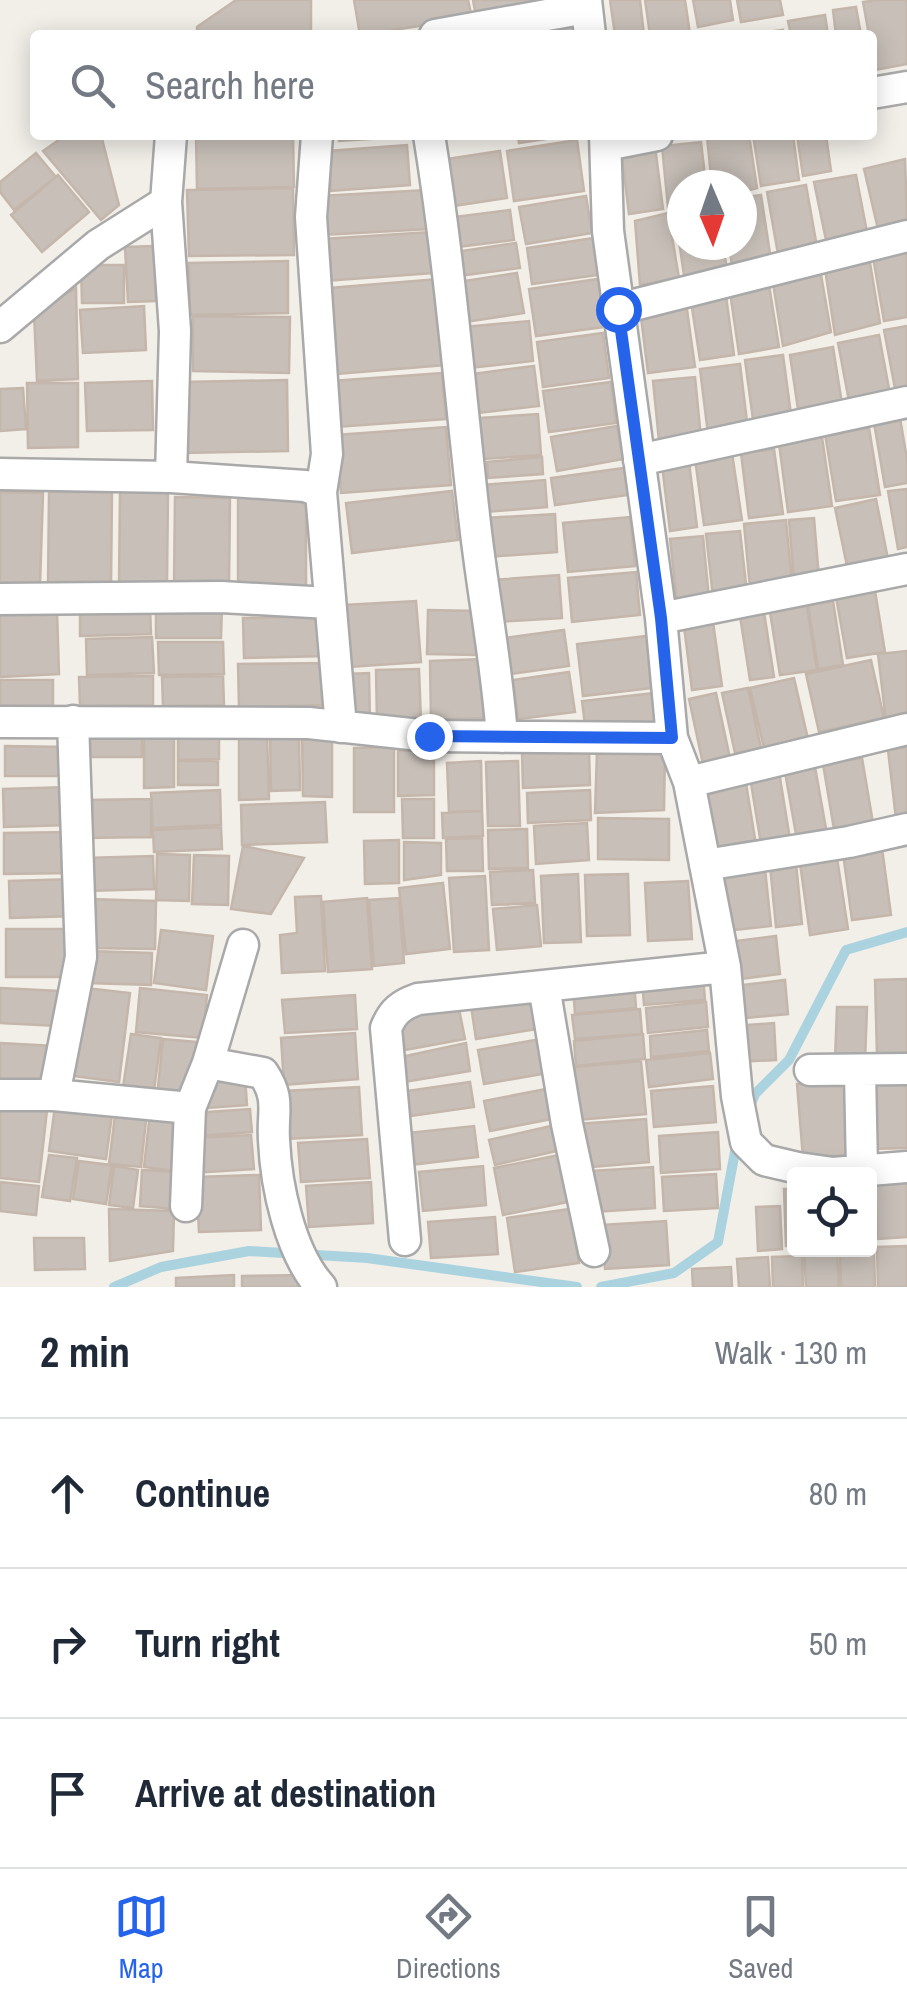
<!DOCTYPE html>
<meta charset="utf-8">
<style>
:root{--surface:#fff;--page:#f6f6f7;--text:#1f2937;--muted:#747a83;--line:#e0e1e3;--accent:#2563eb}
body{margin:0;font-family:"Archivo Narrow",sans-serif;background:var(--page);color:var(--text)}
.controls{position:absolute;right:30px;bottom:30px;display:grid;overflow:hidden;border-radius:10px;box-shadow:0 5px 25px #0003}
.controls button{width:90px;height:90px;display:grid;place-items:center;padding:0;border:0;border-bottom:2px solid var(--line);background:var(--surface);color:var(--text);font:50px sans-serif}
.compass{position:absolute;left:667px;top:170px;width:90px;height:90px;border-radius:50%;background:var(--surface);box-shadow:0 5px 25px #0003;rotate:178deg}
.stop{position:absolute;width:30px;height:30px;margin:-22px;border:8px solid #2563eb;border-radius:50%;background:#fff}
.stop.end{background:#2563eb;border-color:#fff;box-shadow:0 2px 10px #0008}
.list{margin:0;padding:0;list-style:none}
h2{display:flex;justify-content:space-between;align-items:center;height:130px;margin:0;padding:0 40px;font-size:42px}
h2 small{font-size:32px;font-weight:400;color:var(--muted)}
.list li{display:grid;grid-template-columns:65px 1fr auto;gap:30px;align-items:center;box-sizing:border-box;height:150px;padding:0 40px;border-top:2px solid var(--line)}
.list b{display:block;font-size:38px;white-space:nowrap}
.list em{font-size:32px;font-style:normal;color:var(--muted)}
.icon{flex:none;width:55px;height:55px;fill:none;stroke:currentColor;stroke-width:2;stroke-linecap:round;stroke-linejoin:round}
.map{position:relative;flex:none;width:907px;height:1287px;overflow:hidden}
.search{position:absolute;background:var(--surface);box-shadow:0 5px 25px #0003;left:30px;right:30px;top:30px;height:110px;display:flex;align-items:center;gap:25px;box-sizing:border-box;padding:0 35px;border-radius:10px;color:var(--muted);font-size:38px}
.sheet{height:580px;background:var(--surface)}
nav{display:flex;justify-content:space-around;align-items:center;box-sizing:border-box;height:140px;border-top:2px solid var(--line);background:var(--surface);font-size:28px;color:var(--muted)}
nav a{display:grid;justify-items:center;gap:5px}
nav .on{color:var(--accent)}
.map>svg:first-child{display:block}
</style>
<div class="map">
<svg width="907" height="1287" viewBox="0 0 907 1287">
<rect width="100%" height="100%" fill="#f2efe9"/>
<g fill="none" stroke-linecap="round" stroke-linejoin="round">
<!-- stream -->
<path stroke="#aad3df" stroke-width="10" d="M748,1111L755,1094L789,1060L846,950L907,932
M114,1287L161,1267L249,1251L367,1258L577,1287
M601,1287L674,1273L718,1242L737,1141"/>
</g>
<!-- building -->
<path fill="#c7bfb8" stroke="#c4b6ab" stroke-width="2.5" d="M236,0H311V35H197V27Z
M354,0H468L472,18L360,35Z
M473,0H566L475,11Z
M610,0H640L644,35H615Z
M645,0H685L690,34L650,35Z
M693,0H730L733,20L698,27Z
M737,0H780L783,15L741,22Z
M878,0H907V64L875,70L872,35H869L863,2Z
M856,7L861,35H836L833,10Z
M825,15L828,35H791L788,21Z
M575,23L577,35H505Z
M783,30L784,35H746Z
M66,135H101L119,205L101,220L43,151Z
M196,135H293L294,187L197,189Z
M339,135H417V136L339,141Z
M518,135H572L519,143Z
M749,135L757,188L742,192V185H712L707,137Z
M753,135H793L799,180L761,186Z
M797,135H826L831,171L803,176Z
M577,140L584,191L514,201L507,151Z
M701,142L706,185H682V205L668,207L662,146Z
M407,145L410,185L331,191L328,151Z
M655,146L663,209L629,214L621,150Z
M500,151L507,198L447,207L440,160Z
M36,153L56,177L14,210L0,192V182Z
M905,159L907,222L878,229L864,169Z
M58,175L89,212L42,252L11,215Z
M856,175L867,232L826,240L814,182Z
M806,185L817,247L778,254L767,192Z
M293,188L294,255L189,256L187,190Z
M426,190L429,229L323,235L321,196Z
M761,195L771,260L732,266L729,245H742V198Z
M586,196L592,233L526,244L519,207Z
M510,210L514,240L457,247L454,217Z
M668,213L679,278L640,285L635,221Z
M682,213V245H723L727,269L684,275L675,214Z
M430,232L433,273L325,281L323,239Z
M594,238L598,275L532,284L527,248Z
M516,243L520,268L458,276L455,252Z
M153,246L156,301L128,302L125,247Z
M907,251V317L884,321L873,257Z
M288,261V313L190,315L189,263Z
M870,263L880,323L835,335L825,269Z
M81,265H124V303H82Z
M517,273L524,313L465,322L458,282Z
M821,275L831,332L783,346L773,283Z
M438,279L445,365L337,374L330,288Z
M598,279L605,327L536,336L529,289Z
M769,285L779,347L739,354L730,292Z
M76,288L78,379L37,381L34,313Z
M726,296L734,355L700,360L691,301Z
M686,303L695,367L648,373L640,309Z
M144,306L146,350L83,353L80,310Z
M193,316L290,317L289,373L193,371Z
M529,321L533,361L468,368L464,327Z
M907,326V392L896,394L884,330Z
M603,333L609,378L543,387L537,342Z
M879,335L890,394L849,401L838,343Z
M833,347L843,410L799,416L790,355Z
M783,355L792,422L754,427L745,360Z
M740,364L748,430L708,434L700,369Z
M534,366L539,406L477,413L472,374Z
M442,373L446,419L336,427L332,381Z
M695,377L701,438L659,441L653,381Z
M287,380L288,451L183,453L182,382Z
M152,381L153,430L87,431L85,383Z
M611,382L616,423L549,432L543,391Z
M27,383H78V447L28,448Z
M23,388L26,429L0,431V389Z
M538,414L541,455L483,459L480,418Z
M900,418L907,459V483L885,487L874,423Z
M617,426L623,459L557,471L551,437Z
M446,427L451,485L341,493L336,435Z
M869,428L880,495L836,501L825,434Z
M822,437L832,506L788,512L779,443Z
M774,449L783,514L749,518L741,453Z
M732,453L742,520L704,525L695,459Z
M542,457L543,474L488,478L487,462Z
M689,462L697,527L670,531L662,465Z
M624,468L628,495L555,505L551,478Z
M545,480L547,507L486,512L483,485Z
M907,489V547L898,549L888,491Z
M120,491H168L167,583H119Z
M452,491L458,540L352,553L346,503Z
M0,492L43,493L40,585L0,584Z
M49,492H112L111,588L48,587Z
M175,497L230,498L229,587L174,586Z
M238,497H306V589L238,588Z
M876,499L888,559L847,566L835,508Z
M555,514L557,552L487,557L485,518Z
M630,517L635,566L568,572L563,523Z
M814,518L819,578L794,580L789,520Z
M786,520L792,584L750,588L744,524Z
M740,531L747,593L713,597L706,534Z
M703,536L709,599L677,603L670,539Z
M636,572L640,615L572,622L568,578Z
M559,575L562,618L496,622L493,580Z
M875,591L885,652L847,658L836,597Z
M416,601L421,662L349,667L344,605Z
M833,601L843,665L818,669L808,605Z
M156,606H222L221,638H156Z
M807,606L817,670L780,675L770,612Z
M150,607L151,634L80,636V608Z
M428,610L478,611L477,655L427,654Z
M57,611L59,674L0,677V613Z
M764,612L774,677L750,680L740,616Z
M327,616L328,656L244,658L243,618Z
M713,622L722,686L692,690L684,626Z
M564,630L569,666L510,674L505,638Z
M647,636L653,688L583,696L577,644Z
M152,637L154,673L87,675L86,639Z
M158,642H223L224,674L159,675Z
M907,651V719L886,721L878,654Z
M482,659L484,718L431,720L430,661Z
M871,660L884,718L819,732L806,674Z
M330,663L331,705L239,707L238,664Z
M419,669L421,722L377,723L376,670Z
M569,672L575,712L518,719L513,680Z
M369,673L370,723L347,724L345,674Z
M153,676V705L80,706L79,677Z
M223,676L224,705L163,706L162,677Z
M794,678L808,739L764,748L750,688Z
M0,680H53V707L0,706Z
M748,688L761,748L735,753L722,693Z
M655,693L658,725L586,733L582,701Z
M716,693L730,758L703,764L689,699Z
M174,729V787L144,788V730Z
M80,730H142V757H80Z
M219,731V759L178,760V732Z
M299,733L300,790L271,791L270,734Z
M267,734L269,799L239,800V735Z
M302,734H332V797L303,796Z
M5,746L69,747V776H5Z
M394,747V812H354V748Z
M907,747V818L896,819L888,750Z
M434,750V795L398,796V751Z
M589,750L590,785L523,788L522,753Z
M597,750L665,751L664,810L595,813Z
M862,758L873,823L834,829L823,764Z
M178,761H218V785H178Z
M481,761L482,811L449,812L447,763Z
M518,761L520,826H488L486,762Z
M815,767L827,834L797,840L785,772Z
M779,772L790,839L761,844L750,777Z
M745,777L756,845L716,852L704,784Z
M69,787L70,825L4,827L3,789Z
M220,790L221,825L153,828L151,793Z
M590,790L591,820L528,823L527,793Z
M151,799V837L84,838L83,800Z
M402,799H434V838H403Z
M325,802L327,842L242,845L241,805Z
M482,811L483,836L443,838L442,813Z
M598,818L669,819V860L598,859Z
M587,823L589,860L536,864L534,826Z
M221,827L222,849L154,852L153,830Z
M527,829L528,868L489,869L488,830Z
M72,832L73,873L4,874V833Z
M482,838L483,871H447L446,839Z
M399,840V883L365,884L364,841Z
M404,842L441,843V875L404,880Z
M243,846L304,858L271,914L231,909Z
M882,848L891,915L852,920L843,853Z
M157,854L190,855L189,901L156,900Z
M194,855L229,856L228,905L192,904Z
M153,856L154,889L87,891L85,858Z
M837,858L848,929L810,935L800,863Z
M796,863L802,924L776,927L770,865Z
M765,869L771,926L724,931L719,873Z
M533,870L535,903L492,905L490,872Z
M578,874L581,942L544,943L541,876Z
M628,874L630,935L587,936L585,875Z
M485,876L489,950L454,952L449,878Z
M75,879L76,916L10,918L9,881Z
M688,881L692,939L648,941L645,883Z
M443,883L450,949L406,954L399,888Z
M321,896L325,971L282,973L280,935L297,933L295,897Z
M367,898L372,969L328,972L323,902Z
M399,898L404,963L374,966L369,900Z
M88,899L156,901L155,949L87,948Z
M537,905L541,946L497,950L493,909Z
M6,929H72L73,977H6Z
M161,930L213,936L206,990L154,983Z
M776,936L780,974L732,980L728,942Z
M88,951L152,953L151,985L87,983Z
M703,975L705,1000L644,1005L642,980Z
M907,979V1055H877L875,980Z
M785,980L788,1014L736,1019L733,986Z
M634,981L636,1008L575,1014L573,987Z
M77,987L130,993L119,1082L66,1075Z
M0,988L59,991L57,1026L0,1023Z
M140,988L207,995L203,1038L136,1032Z
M355,995L357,1029L285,1033L282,1000Z
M538,996L543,1028L476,1039L471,1006Z
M706,1002L708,1027L648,1033L646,1008Z
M458,1004L465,1039L405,1050L400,1016Z
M837,1007H867L865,1061L835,1060Z
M640,1009L642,1034L575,1039L572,1015Z
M774,1023L776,1060L737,1062L735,1026Z
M707,1030L709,1051L651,1057L650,1036Z
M355,1033L358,1079L284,1085L281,1038Z
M131,1034L161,1038L153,1098L122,1094Z
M643,1034L645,1059L576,1066L574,1041Z
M163,1039L196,1042L190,1099L157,1096Z
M541,1039L548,1073L484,1084L478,1050Z
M0,1043L54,1046L51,1086L0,1084Z
M466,1043L470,1071L404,1082L401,1057Z
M710,1053L713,1079L649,1087L646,1060Z
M641,1061L646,1114L578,1120L574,1067Z
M245,1076L247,1105L207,1108L205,1079Z
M848,1081L853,1155L803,1158L797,1084Z
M873,1081H907V1148L873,1149Z
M470,1082L474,1107L410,1116L407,1091Z
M713,1086L716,1122L654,1127L651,1091Z
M359,1087L362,1135L286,1139L283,1091Z
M546,1089L552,1119L490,1131L484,1101Z
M56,1099L113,1107L106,1159L49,1151Z
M0,1105L47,1110L39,1182L0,1178Z
M116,1107L147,1111L141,1167L109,1164Z
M250,1109L252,1132L196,1136L194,1113Z
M150,1113L187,1117L181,1172L144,1167Z
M646,1119L649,1162L581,1168L577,1124Z
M555,1125L561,1150L495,1165L489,1140Z
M474,1126L478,1157L410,1165L407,1133Z
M718,1132L720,1169L661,1173L659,1136Z
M251,1135L254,1169L193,1173L191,1138Z
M367,1139L370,1178L301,1182L298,1143Z
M49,1155L77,1158L70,1201L42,1197Z
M559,1155L568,1202L503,1215L494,1168Z
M79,1161L112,1165L106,1204L73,1199Z
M114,1166L138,1170L133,1208L109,1205Z
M483,1166L486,1205L423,1211L419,1172Z
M653,1167L655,1208L594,1212L592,1171Z
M142,1170L178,1172L175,1209L140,1206Z
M716,1174L718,1208L664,1211L662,1177Z
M259,1175L261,1230L199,1232L196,1177Z
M907,1179V1237L878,1239L875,1181Z
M0,1182L39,1186L36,1215L0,1211Z
M371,1182L373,1223L309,1227L306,1186Z
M870,1184L875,1246H870Z
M784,1189H794V1246H786Z
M780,1206L782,1249L758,1251L756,1207Z
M109,1209L174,1211L173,1251L110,1261Z
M570,1209L579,1263L515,1272L507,1218Z
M495,1217L498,1254L431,1258L428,1222Z
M666,1221L669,1265L605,1269L602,1225Z
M34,1238H84L85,1269L35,1270Z
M907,1246V1287H878L877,1247Z
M837,1252L839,1287H806L804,1254Z
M874,1253L875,1287H841L840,1255Z
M802,1256L803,1287H773L772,1257Z
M768,1257L770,1287H739L737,1259Z
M731,1267L732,1287H693L692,1269Z
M234,1275V1287H176V1278Z
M306,1275V1287H242V1276Z"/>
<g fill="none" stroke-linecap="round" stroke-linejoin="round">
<defs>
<path id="street" d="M586,0L590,35
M435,35L586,8
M872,93L907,87
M171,135L166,202L175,331L171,477
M429,135C450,264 460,394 475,524C483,595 497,665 502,737
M605,135L608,231L661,618L672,738L689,782L725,967L737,1096L746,1142L764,1160L798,1168L833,1173L907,1167
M606,145L657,135
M618,309L907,236
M0,327L98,245L166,202
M639,460L907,402
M0,474L171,477L305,486L321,492L327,454L311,217L317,135
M321,492L341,727
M0,599L221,597L329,603
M661,618L907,569
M0,722L309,723L429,736L672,738
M689,782L907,729
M705,865L849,842L907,829
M544,986L567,1124L594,1251
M208,1063L263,1073C281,1100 272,1111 274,1140C276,1186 290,1253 321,1287
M810,1070L907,1069
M860,1071L862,1170
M0,1095H54L190,1108
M54,1095L81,957L73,721
M186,1206L190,1108L208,1063L243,945
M405,1240L386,1028C393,1011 401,1005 418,999L725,967"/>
</defs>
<!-- street casing -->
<use href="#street" stroke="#a9a9a9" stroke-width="35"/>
<!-- street -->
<use href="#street" stroke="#fff" stroke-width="30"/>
</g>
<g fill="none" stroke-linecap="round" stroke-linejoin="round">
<!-- route -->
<path stroke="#2563eb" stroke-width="12" d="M429,736L672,738L661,618L618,309"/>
</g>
</svg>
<div class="controls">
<button><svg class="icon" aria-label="locate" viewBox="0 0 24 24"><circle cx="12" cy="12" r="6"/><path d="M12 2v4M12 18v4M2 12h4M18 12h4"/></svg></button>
</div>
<svg class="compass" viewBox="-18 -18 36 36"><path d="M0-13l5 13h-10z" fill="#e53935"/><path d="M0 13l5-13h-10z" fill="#747a83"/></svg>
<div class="stop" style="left:618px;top:309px"></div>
<div class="stop end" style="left:429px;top:736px"></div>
<div class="search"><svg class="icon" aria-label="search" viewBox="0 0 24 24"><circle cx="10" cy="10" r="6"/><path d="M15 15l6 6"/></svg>Search here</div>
</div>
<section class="sheet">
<h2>2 min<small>Walk · 130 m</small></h2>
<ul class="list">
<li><svg class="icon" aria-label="ahead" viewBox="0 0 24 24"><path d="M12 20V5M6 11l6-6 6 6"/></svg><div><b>Continue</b></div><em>80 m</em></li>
<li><svg class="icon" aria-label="right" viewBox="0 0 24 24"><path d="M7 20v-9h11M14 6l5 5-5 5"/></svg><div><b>Turn right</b></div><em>50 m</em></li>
<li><svg class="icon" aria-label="arrive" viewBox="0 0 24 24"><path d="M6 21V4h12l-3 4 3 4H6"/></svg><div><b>Arrive at destination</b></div></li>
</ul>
</section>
<nav>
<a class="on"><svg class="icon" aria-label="map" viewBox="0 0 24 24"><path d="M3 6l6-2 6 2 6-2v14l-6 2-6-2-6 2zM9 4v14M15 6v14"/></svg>Map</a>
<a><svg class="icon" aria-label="directions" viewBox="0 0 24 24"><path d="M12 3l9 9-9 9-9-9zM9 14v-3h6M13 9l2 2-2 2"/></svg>Directions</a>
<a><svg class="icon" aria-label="saved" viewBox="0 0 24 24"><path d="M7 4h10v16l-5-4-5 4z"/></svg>Saved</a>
</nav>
